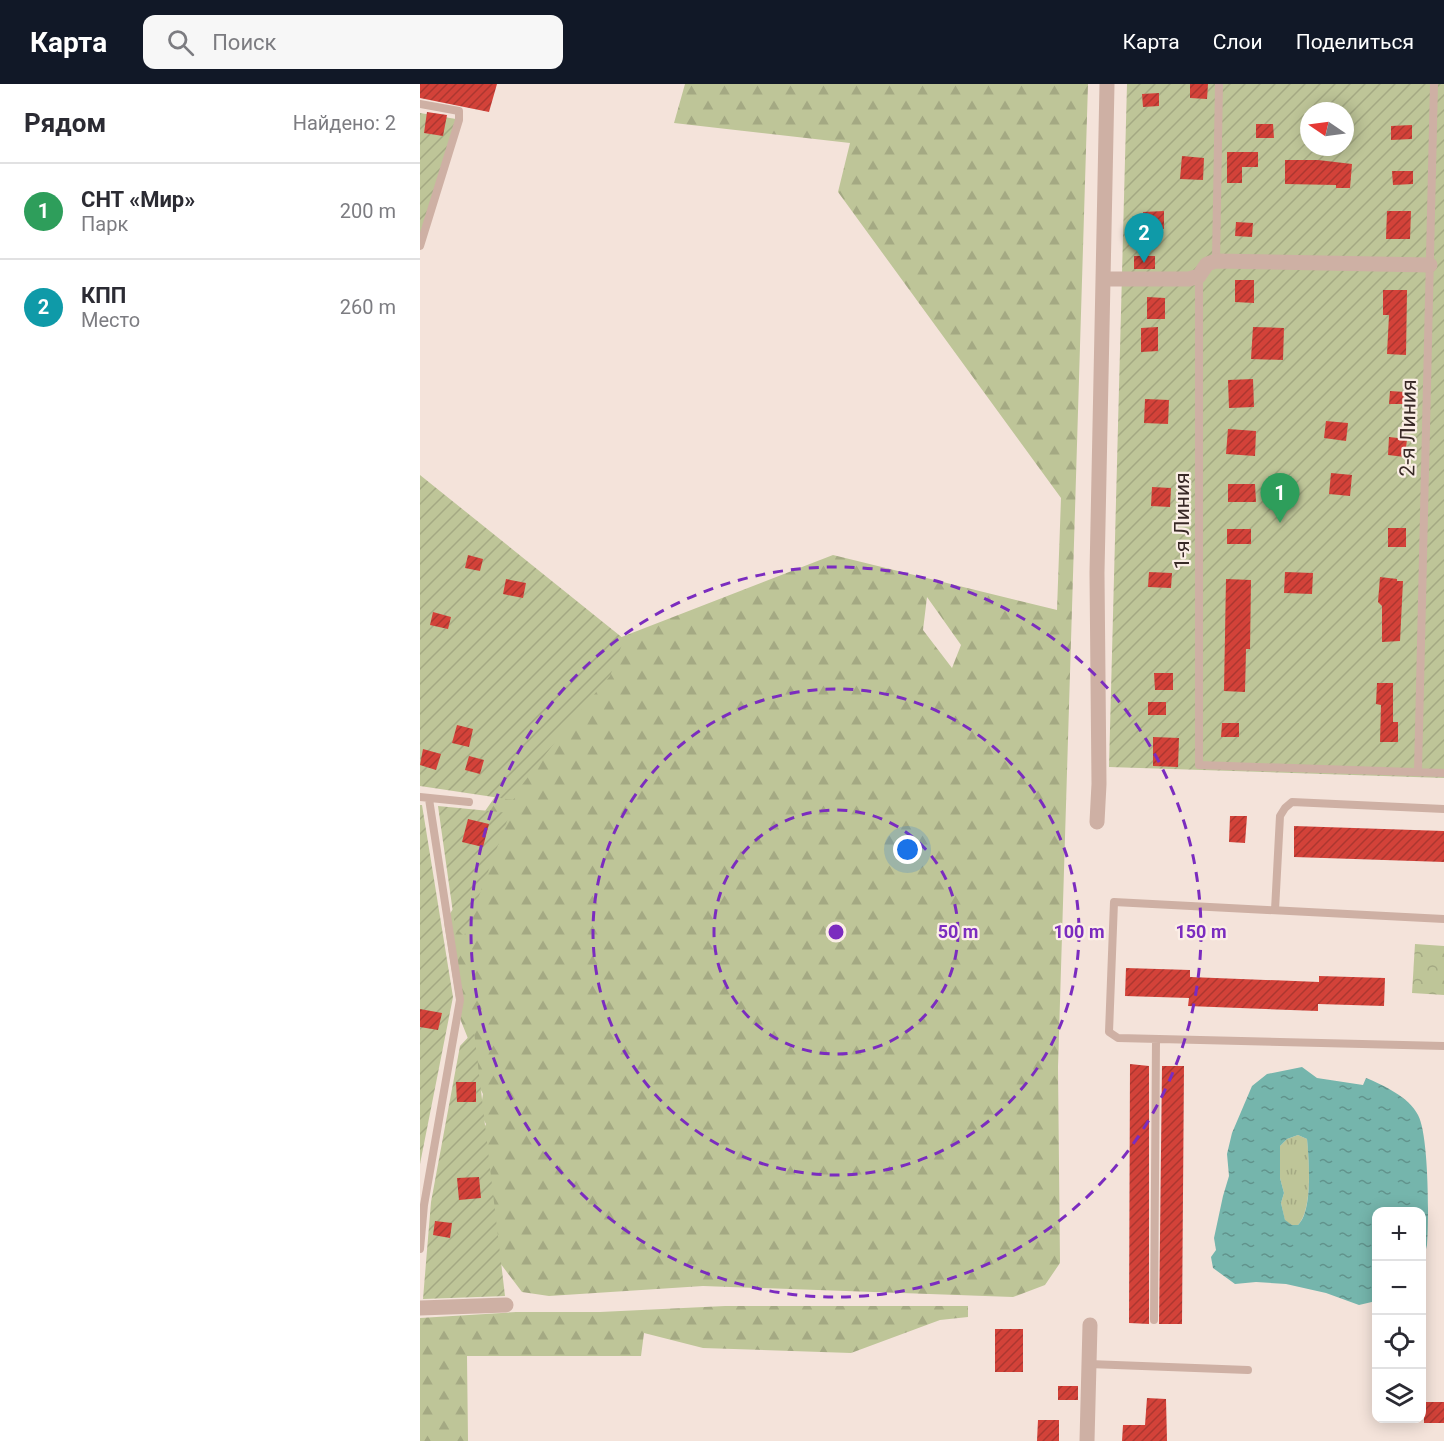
<!DOCTYPE html>
<html lang="ru">
<meta charset="utf-8">
<style>
:root{--surface:#fff;--page:#f7f7f7;--text:#2b2b33;--muted:#7c7c81;--line:#e1e1e2;--accent:#111827}
body{margin:0;font-family:Roboto,sans-serif;background:var(--page);color:var(--text)}
.controls{position:absolute;right:18px;bottom:18px;display:grid;overflow:hidden;border-radius:12px;box-shadow:0 3px 15px #0003}
.controls button{width:54px;height:54px;display:grid;place-items:center;padding:0;border:0;border-bottom:2px solid var(--line);background:var(--surface);color:var(--text);font:30px sans-serif}
.compass{position:absolute;left:880px;top:18px;width:54px;height:54px;border-radius:50%;background:var(--surface);box-shadow:0 3px 15px #0003;rotate:283deg}
.you{position:absolute;left:488px;top:766px;width:21px;height:21px;margin:-15px;border:4px solid #fff;border-radius:50%;background:#1a73e8;box-shadow:0 0 0 9px #1a73e833}
.badge{display:grid;place-items:center;width:39px;height:39px;border-radius:50%;background:var(--accent);color:#fff;font-size:20px;font-weight:700}
.pin{position:absolute;translate:-50% -50px;filter:drop-shadow(0 2px 3px #0008)}
.pin::after{content:'';position:absolute;top:32px;width:21px;height:18px;background:inherit;clip-path:polygon(0 0,100% 0,50% 100%)}
.list{margin:0;padding:0;list-style:none}
h2{display:flex;justify-content:space-between;align-items:center;height:78px;margin:0;padding:0 24px;font-size:26px}
h2 small{font-size:20px;font-weight:400;color:var(--muted)}
.list li{display:grid;grid-template-columns:39px 1fr auto;gap:18px;align-items:center;box-sizing:border-box;height:96px;padding:0 24px;border-top:2px solid var(--line)}
.list b{display:block;font-size:22px;white-space:nowrap}
.list p{margin:0;font-size:20px;white-space:nowrap;color:var(--muted)}
.list em{font-size:20px;font-style:normal;color:var(--muted)}
.icon{flex:none;width:33px;height:33px;fill:none;stroke:currentColor;stroke-width:2;stroke-linecap:round;stroke-linejoin:round}
.map{position:relative;flex:none;width:1024px;height:1357px;overflow:hidden}
header{display:flex;align-items:center;gap:36px;box-sizing:border-box;height:84px;padding:0 30px;background:var(--accent);color:#fff}
header strong{font-size:28px}
nav{display:flex;gap:33px;margin-inline-start:auto;font-size:21px}
.search{width:420px;height:54px;background:var(--page);display:flex;align-items:center;gap:15px;box-sizing:border-box;padding:0 21px;border-radius:12px;color:var(--muted);font-size:22px}
main{display:flex}
aside{flex:1;background:var(--surface)}
.map>svg:first-child{display:block}
</style>
<header>
<strong>Карта</strong>
<div class="search"><svg class="icon" aria-label="search" viewBox="0 0 24 24"><circle cx="10" cy="10" r="6"/><path d="M15 15l6 6"/></svg>Поиск</div>
<nav><a>Карта</a><a>Слои</a><a>Поделиться</a></nav>
</header>
<main>
<aside>
<h2>Рядом<small>Найдено: 2</small></h2>
<ul class="list">
<li><span class="badge" style="background:#2e9e5b">1</span><div><b>СНТ «Мир»</b><p>Парк</p></div><em>200 m</em></li>
<li><span class="badge" style="background:#0f9aa8">2</span><div><b>КПП</b><p>Место</p></div><em>260 m</em></li>
</ul>
</aside>
<div class="map">
<svg width="1024" height="1357" viewBox="0 0 1024 1357">
<defs>
<pattern id="grass-tufts" width="24" height="20" patternUnits="userSpaceOnUse" patternTransform="scale(1.5)"><rect width="24" height="20" fill="#bec598"/><path d="M3 7l-1-3M5 7V3M7 7l1-3M15 17l-1-3M17 17v-4M19 17l1-3" fill="none" stroke="#a4a983"/></pattern>
<pattern id="forest-firs" width="22" height="20" patternUnits="userSpaceOnUse" patternTransform="scale(1.5)"><rect width="22" height="20" fill="#bec598"/><path d="M5 1l3.5 6h-7zM16 11l3.5 6h-7z" fill="#a4a983"/></pattern>
<pattern id="park-crowns" width="20" height="18" patternUnits="userSpaceOnUse" patternTransform="scale(1.5)"><rect width="20" height="18" fill="#bec598"/><path d="M2 6a3 3 0 1 1 6 0M12 15a3 3 0 1 1 6 0" fill="none" stroke="#a4a983"/></pattern>
<pattern id="garden-furrows" width="10" height="10" patternUnits="userSpaceOnUse" patternTransform="scale(1.5)"><rect width="10" height="10" fill="#bec598"/><path d="M-1 1l2-2M0 10L10 0M9 11l2-2" fill="none" stroke="#a4a983"/></pattern>
<pattern id="water-ripples" width="26" height="14" patternUnits="userSpaceOnUse" patternTransform="scale(1.5)"><rect width="26" height="14" fill="#75b5ac"/><path d="M2 4q2-2 4 0t4 0M15 11q2-2 4 0t4 0" fill="none" stroke="#61938c"/></pattern>
<pattern id="building-hatch" width="6" height="6" patternUnits="userSpaceOnUse" patternTransform="scale(1.5)"><rect width="6" height="6" fill="#d34239"/><path d="M-1 1l2-2M0 6l6-6M5 7l2-2" fill="none" stroke="#ac3730"/></pattern>
</defs>
<rect width="100%" height="100%" fill="#f4e3da"/>
<!-- grass -->
<path fill="url(#grass-tufts)" d="M878,1051L887,1055C889,1075 893,1126 878,1141H872L865,1137L861,1119L864,1109L860,1094V1062L867,1055Z"/>
<!-- forest -->
<path fill="url(#forest-firs)" fill-rule="evenodd" d="M265,0H668L638,983L640,1179L625,1201L593,1213L283,1202L129,1212L102,1208L77,1175L54,1065L66,1040L60,1029L63,1010L54,993L57,977L39,932L24,838L38,818L63,730L86,697L199,554L413,471L637,526L641,414L418,108L430,59L254,39ZM507,513L541,561L532,584L503,546Z
M305,1222H548V1233L520,1236L431,1269L283,1264L224,1249L221,1272H47L48,1357H0V1234L96,1228H180Z"/>
<!-- park -->
<path fill="url(#park-crowns)" d="M995,860L1024,862V911L992,909Z"/>
<!-- garden -->
<path fill="url(#garden-furrows)" fill-rule="evenodd" d="M707,0H1024V694L689,683ZM889,27H925V63H889Z
M0,29L36,35L0,152Z
M0,391L204,555L190,592L153,635L98,706L94,716L0,702Z
M0,721H2L33,913L0,1080Z
M18,722L90,729L44,852L35,843Z
M54,947L85,1212L3,1215L11,1118L40,962Z"/>
<!-- water -->
<path fill="url(#water-ripples)" fill-rule="evenodd" d="M882,983L897,994L943,1001L946,994C963,1001 989,1013 998,1031C1009,1051 1009,1136 1007,1161C1006,1167 1003,1173 1002,1179V1128H956V1217L939,1221L906,1209L866,1200L836,1198L815,1200L793,1184L791,1173L796,1166L794,1154L803,1112L809,1092L807,1070L812,1049L832,1002L847,990ZM878,1051L887,1055C889,1075 893,1127 878,1141H872L865,1136L861,1119L864,1109L860,1094V1062L867,1055Z"/>
<!-- building -->
<path fill="url(#building-hatch)" d="M0,0H77L69,28L0,14Z
M770,0H788L787,15L770,14Z
M739,9V22L723,23L722,10Z
M7,28L27,31L23,52L4,49Z
M836,40H853L854,54H836Z
M992,41V55L971,56V42Z
M807,68H838V83H822V99H807Z
M762,72L784,74L783,96L760,95Z
M865,76H898L932,80L930,104H916V101L865,100Z
M972,87H993V100L973,101Z
M744,127V145H724L723,128Z
M967,127H991L990,155H966Z
M816,138L833,139L832,153L815,152Z
M714,172H735V185H714Z
M815,196H834V219L815,218Z
M963,206H987L986,271L967,270L969,231H963Z
M727,213L745,214V235H727Z
M738,243V267L721,268V244Z
M833,243L864,244L863,276L831,275Z
M833,295L834,323L809,324L808,296Z
M970,307L985,308L984,320H969Z
M725,315L749,316L748,340L724,339Z
M906,337L928,339L926,357L904,354Z
M808,345L836,347L835,372L806,370Z
M969,353L987,355L985,373L968,371Z
M911,389L932,391L930,412L909,410Z
M808,400H835L836,418H808Z
M732,403L751,404L750,423L731,422Z
M968,444H986V463H968Z
M807,445H831V460H807Z
M48,471L63,475L60,487L45,484Z
M729,488L752,489L751,504L728,503Z
M865,488L893,489L892,510L864,509Z
M960,493L977,495V497H983L980,557L962,558V522L958,518Z
M86,495L106,499L103,514L83,510Z
M806,495L831,496L830,565H826L825,608L804,607Z
M13,528L31,533L28,545L10,541Z
M734,589H753V606H735Z
M957,599H973V638H978V658H960L961,621L956,620Z
M728,618H746V631H728Z
M802,639H819V653H801Z
M37,641L53,645L49,663L32,659Z
M733,653L759,654L758,683L733,682Z
M3,665L21,670L16,686L0,681Z
M49,672L64,676L60,690L45,686Z
M810,732H827L825,759L809,758Z
M48,735L69,740L63,763L42,758Z
M874,742L1024,747V778L874,773Z
M706,884L770,886V893L899,898V892L965,894L964,922L898,920V927L768,922L769,914L705,912Z
M0,925L22,929L18,946L0,943Z
M710,980L729,982V1240L709,1239Z
M742,982H764L762,1240H739Z
M36,998H56V1018H37Z
M59,1093L61,1114L39,1116L37,1094Z
M15,1137L32,1139L30,1154L13,1151Z
M575,1245H603V1288H575Z
M638,1302H658V1316H638Z
M727,1314L746,1315L747,1357H702L703,1341H725Z
M1004,1318H1024V1339H1004Z
M618,1336H639V1357H617Z"/>
<g fill="none" stroke-linecap="round" stroke-linejoin="round">
<!-- lane -->
<path stroke="#ceb0a4" stroke-width="8" d="M0,20L39,27V36L0,162
M796,177L799,0
M779,192V681L1024,689
M998,688L1014,0
M0,713L49,718
M855,826L860,732L865,724L872,718L1024,725
M1024,835L694,818L689,948L698,954L1024,962
M0,1165L4,1121L40,916L9,715
M734,1236L736,956
M669,1280L828,1286"/>
<!-- street -->
<path stroke="#ceb0a4" stroke-width="15" d="M683,195H769L779,192L787,180L796,177L1010,181
M677,738L679,700L677,489L687,0
M0,1224L86,1221
M667,1357L670,1241"/>
</g>
<!-- distance rings -->
<g fill="none" stroke="#7b2cbf" stroke-width="3" stroke-dasharray="10 8">
<circle cx="416" cy="848" r="122"/>
<circle cx="416" cy="848" r="243"/>
<circle cx="416" cy="848" r="365"/>
</g>
<g text-anchor="middle" stroke-width="4.5" stroke-linejoin="round" paint-order="stroke">
<!-- street labels -->
<g font-size="21" fill="#382926" stroke="#fbeee6">
<text transform="translate(988 344) rotate(-89)" y="7">2-я Линия</text>
<text transform="translate(762 437) rotate(-90)" y="7">1-я Линия</text>
</g>
</g>
<circle cx="416" cy="848" r="9" fill="#7b2cbf" stroke="#fbeee6" stroke-width="3"/>
<g font-size="18" text-anchor="middle" font-weight="bold" fill="#7b2cbf" stroke="#fbeee6" stroke-width="4.5" stroke-linejoin="round" paint-order="stroke">
<text x="538" y="854">50 m</text>
<text x="659" y="854">100 m</text>
<text x="781" y="854">150 m</text>
</g>
</svg>
<div class="controls">
<button>+</button>
<button>−</button>
<button><svg class="icon" aria-label="locate" viewBox="0 0 24 24"><circle cx="12" cy="12" r="6"/><path d="M12 2v4M12 18v4M2 12h4M18 12h4"/></svg></button>
<button><svg class="icon" aria-label="layers" viewBox="0 0 24 24"><path d="M12 4l9 5-9 5-9-5zM3 14l9 5 9-5"/></svg></button>
</div>
<svg class="compass" viewBox="-18 -18 36 36"><path d="M0-13l5 13h-10z" fill="#e53935"/><path d="M0 13l5-13h-10z" fill="#7c7c81"/></svg>
<div class="you"></div>
<div class="pin badge" style="left:860px;top:439px;background:#2e9e5b">1</div>
<div class="pin badge" style="left:724px;top:179px;background:#0f9aa8">2</div>
</div>
</main>
